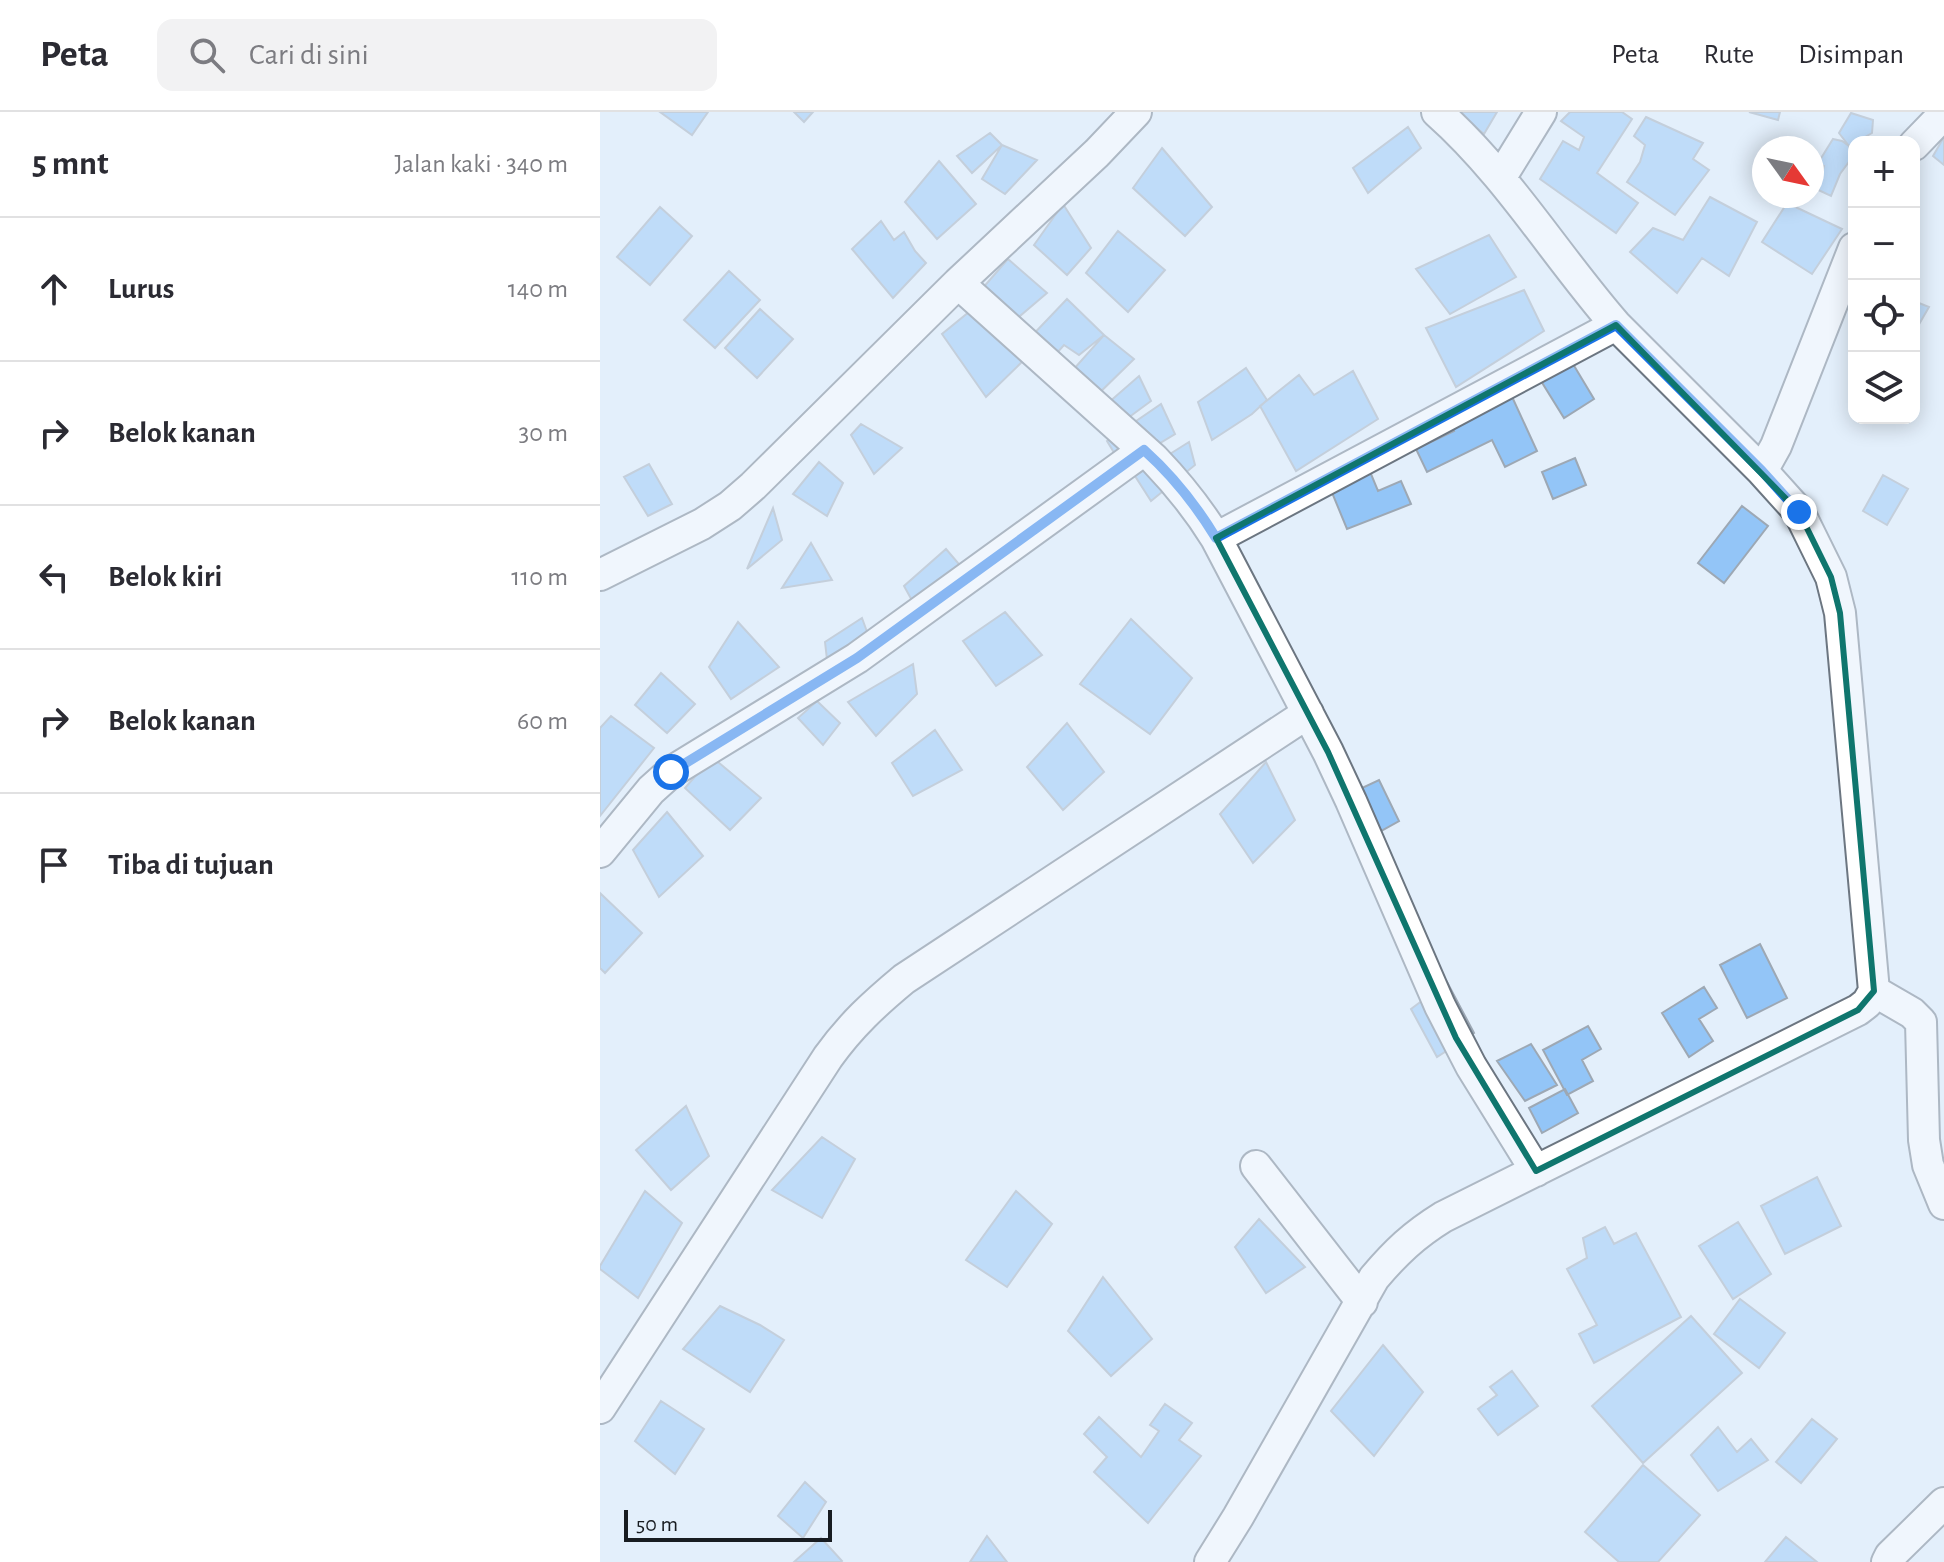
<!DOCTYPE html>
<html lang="id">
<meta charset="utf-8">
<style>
:root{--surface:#fff;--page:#f2f2f3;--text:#2b2b33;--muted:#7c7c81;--line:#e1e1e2}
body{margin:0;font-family:"Alegreya Sans",sans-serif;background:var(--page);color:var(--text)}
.controls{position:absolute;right:24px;top:24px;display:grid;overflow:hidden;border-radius:16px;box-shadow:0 4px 20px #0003}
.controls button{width:72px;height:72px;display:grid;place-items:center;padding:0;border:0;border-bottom:2px solid var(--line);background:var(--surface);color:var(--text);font:40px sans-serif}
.compass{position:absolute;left:1152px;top:24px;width:72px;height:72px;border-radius:50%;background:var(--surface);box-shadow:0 4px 20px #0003;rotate:123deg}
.scale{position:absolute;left:24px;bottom:20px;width:208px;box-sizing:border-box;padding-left:8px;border:4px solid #181c21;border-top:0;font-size:22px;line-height:28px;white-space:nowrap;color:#181c21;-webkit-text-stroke:6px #e3effb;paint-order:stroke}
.stop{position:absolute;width:24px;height:24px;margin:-18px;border:6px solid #1a73e8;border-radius:50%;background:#fff}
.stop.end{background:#1a73e8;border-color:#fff;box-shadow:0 2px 8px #0008}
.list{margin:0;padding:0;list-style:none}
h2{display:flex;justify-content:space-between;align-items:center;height:104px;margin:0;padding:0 32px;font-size:34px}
h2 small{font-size:26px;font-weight:400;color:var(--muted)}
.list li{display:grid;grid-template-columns:52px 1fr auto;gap:24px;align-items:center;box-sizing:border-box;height:144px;padding:0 32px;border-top:2px solid var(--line)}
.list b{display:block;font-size:30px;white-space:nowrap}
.list em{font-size:26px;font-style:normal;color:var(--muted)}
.icon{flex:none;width:44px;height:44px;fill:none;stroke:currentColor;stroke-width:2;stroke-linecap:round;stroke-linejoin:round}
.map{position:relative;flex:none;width:1344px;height:1450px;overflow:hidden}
header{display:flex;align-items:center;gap:48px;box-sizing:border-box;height:112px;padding:0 40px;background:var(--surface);border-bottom:2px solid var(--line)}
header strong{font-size:38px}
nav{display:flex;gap:44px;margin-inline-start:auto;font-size:28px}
.search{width:560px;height:72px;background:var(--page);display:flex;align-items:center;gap:20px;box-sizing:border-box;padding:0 28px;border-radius:16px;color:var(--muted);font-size:30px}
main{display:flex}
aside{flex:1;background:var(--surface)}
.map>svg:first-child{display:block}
</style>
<header>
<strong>Peta</strong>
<div class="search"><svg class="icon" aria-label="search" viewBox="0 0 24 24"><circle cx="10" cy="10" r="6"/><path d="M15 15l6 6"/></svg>Cari di sini</div>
<nav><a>Peta</a><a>Rute</a><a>Disimpan</a></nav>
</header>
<main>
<aside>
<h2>5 mnt<small>Jalan kaki · 340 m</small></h2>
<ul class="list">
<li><svg class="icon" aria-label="ahead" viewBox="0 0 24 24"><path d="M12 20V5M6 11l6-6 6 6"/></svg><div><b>Lurus</b></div><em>140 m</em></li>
<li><svg class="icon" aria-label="right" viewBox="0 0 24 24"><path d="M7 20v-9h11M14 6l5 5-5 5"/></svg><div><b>Belok kanan</b></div><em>30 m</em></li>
<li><svg class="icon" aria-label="left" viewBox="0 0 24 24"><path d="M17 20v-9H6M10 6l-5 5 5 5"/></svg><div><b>Belok kiri</b></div><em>110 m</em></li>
<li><svg class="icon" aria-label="right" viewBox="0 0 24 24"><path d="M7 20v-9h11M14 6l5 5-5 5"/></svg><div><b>Belok kanan</b></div><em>60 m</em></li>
<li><svg class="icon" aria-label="arrive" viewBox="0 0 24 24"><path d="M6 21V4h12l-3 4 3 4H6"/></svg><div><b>Tiba di tujuan</b></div></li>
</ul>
</aside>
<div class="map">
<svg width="1344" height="1450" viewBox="0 0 1344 1450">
<rect width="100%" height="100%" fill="#e3effb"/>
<!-- building -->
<path fill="#93c5f7" stroke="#9da8b4" stroke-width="2" d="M60,0H108L92,23Z
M194,0H213L204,10Z
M857,0H897L884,22Z
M970,0H1022L1032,7L997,61L1038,91L1016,121L940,67L963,29L979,38L984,25L961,9Z
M1149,0H1180L1178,8Z
M1251,1L1273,8L1272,21L1249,34L1239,21Z
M1046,5L1103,31L1093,47L1109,58L1075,103L1027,70L1040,50L1045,33L1034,24Z
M808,15L821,36L768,81L753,56Z
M390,21L402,33L372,61L357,44Z
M1344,25V53L1333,44Z
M1233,27L1242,29L1249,34L1251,47L1240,62L1231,84L1212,75V60L1215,56L1222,61L1224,54L1218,51Z
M402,33L437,48L405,82L382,67Z
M562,36L612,95L585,124L533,76Z
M339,49L376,92L337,127L305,90Z
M1110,85L1157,110L1129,164L1102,146L1077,181L1030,140L1053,116L1083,128Z
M1187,91L1242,117L1212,162L1162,130Z
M463,92L491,136L467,163L434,133Z
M60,95L92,124L50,173L17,145Z
M281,109L294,128L304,120L315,139L326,151L293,186L252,137Z
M518,119L565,158L528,200L486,161Z
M889,123L916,165L850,202L816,157Z
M408,147L447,181L407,215L381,178Z
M129,159L160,188L115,236L84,208Z
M924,178L944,219L856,275L826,216Z
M467,187L504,223L479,243L464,233L447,252L425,231Z
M1314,189L1329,195L1314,221Z
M380,191L425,247L386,285L342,222Z
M160,197L193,227L157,266L125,236Z
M504,223L534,247L490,290L465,267Z
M964,237L994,287L964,306L933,256Z
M646,256L667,288L652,302L612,328L598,290Z
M753,259L778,307L696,359L660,294L699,263L714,283Z
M539,264L551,289L517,314L500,298Z
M908,276L937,339L905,355L892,328L827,360L816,337L854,319L847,305Z
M561,292L575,322L522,354L507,329Z
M261,312L302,336L274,362L251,323Z
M589,330L595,353L551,389L535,364Z
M975,346L986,373L953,387L942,360Z
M219,350L243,371L227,404L193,382Z
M766,350L778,379L801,369L811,392L747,417L726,366Z
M49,352L72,392L48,404L24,365Z
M1283,363L1308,377L1287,413L1263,399Z
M1142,394L1168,414L1124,471L1098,451Z
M173,396L182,428L147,457Z
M211,431L232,468L182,476Z
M346,437L364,458L314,492L304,474Z
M405,500L442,543L396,574L363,529Z
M262,506L270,528L228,556L225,530Z
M531,507L592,566L550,622L480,572Z
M138,510L179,555L131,587L109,555Z
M313,552L317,582L276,624L248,590Z
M61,561L95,592L67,621L35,593Z
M217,589L240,611L223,633L198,606Z
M11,604L54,636L0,704V616Z
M467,611L504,660L463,698L427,655Z
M335,618L362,658L313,684L292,651Z
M112,645L161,686L130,718L85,676Z
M666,650L695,708L653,751L620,702Z
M779,668L799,709L781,719L762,676Z
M67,700L103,744L59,785L33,738Z
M0,781L42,821L5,861L0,856Z
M1160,832L1187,886L1147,906L1120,853Z
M847,870L874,921L837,945L811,897Z
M1104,875L1117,896L1099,907L1113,929L1089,945L1062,901Z
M988,914L1001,937L982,948L993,969L967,983L943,938Z
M931,932L957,973L925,989L897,949Z
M965,977L978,1001L942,1021L929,996Z
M86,994L109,1044L71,1078L36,1038Z
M222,1025L255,1047L222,1106L172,1078Z
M1217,1065L1241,1114L1185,1142L1161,1094Z
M45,1079L82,1111L38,1186L0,1157V1154Z
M416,1079L452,1112L407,1175L366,1148Z
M659,1107L705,1155L666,1181L635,1135Z
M1138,1110L1171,1162L1133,1187L1099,1134Z
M1005,1115L1014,1132L1036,1121L1081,1205L994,1251L979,1222L997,1213L967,1157L987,1146L983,1126Z
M503,1165L552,1227L511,1264L468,1219Z
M1140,1187L1185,1221L1159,1256L1114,1222Z
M120,1194L160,1213L184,1228L150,1280L83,1237Z
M1091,1204L1142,1261L1043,1351L992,1294Z
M783,1233L823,1280L774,1344L731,1299Z
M912,1259L938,1294L898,1323L878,1297L897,1283L890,1275Z
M61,1289L104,1317L75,1362L35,1329Z
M565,1292L592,1311L579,1328L601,1344L548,1411L494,1360L507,1345L484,1322L499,1305L541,1345L559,1319L550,1313Z
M1212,1307L1237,1327L1201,1371L1176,1350Z
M1118,1315L1137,1340L1151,1327L1168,1348L1118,1379L1091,1343Z
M1043,1353L1100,1403L1058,1450H1019L985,1420Z
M205,1370L226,1390L203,1426L178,1404Z
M387,1424L407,1450H370Z
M1186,1425L1217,1450H1165Z
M221,1426L242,1449L241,1450H194Z"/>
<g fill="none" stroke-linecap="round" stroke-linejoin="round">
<defs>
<path id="street" d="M1314,33L1344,2
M901,65L941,0
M358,171L554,347C578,372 598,397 616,426L728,640L751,689L840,894L871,954L936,1059
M1162,359L1176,334L1254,136
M616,426L1016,213
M0,463L102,412L130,394L153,374L358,171L497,41L536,0
M0,740L51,678L71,660L257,546L544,338
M1274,879L1312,901L1321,910L1324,1028L1328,1053L1344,1092
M656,1054L762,1190
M0,1296L228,945C251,913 274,892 304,867L708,601
M610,1450L638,1405L774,1166C796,1140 814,1123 843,1105L1258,898L1267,891L1274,879L1240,501L1231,465L1199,400L1162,359L1016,213C955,143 907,62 837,0
M1287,1450L1290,1444L1344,1391"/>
</defs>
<!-- street casing -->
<use href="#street" stroke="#6c7681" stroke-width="34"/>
<!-- street -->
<use href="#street" stroke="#fff" stroke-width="30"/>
</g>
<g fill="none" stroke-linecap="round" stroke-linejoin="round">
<!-- route -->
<path stroke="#1a73e8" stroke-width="10" d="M71,660L257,546L544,338C573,364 596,393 616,426L1016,213L1162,359L1199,400"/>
</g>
<!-- marked area -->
<path d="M0 0H1344V1450H0ZM1016,213L1199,400L1231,465L1240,501L1274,879L1258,898L936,1059L856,926L728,640L616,426Z" fill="#e3effb" fill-opacity=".55" fill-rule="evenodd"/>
<path fill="none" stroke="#0f766e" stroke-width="6" stroke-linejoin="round" d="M1016,213L1199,400L1231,465L1240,501L1274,879L1258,898L936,1059L856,926L728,640L616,426Z"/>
</svg>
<div class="controls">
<button>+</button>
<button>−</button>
<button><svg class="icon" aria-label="locate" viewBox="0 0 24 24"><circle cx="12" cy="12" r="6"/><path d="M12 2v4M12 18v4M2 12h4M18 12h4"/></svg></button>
<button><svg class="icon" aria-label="layers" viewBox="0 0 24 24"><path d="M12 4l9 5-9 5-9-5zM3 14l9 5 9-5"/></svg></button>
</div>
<svg class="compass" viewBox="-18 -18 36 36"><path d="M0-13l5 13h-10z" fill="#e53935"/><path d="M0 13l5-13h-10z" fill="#7c7c81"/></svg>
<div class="scale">50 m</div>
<div class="stop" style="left:71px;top:660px"></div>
<div class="stop end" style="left:1199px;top:400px"></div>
</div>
</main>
